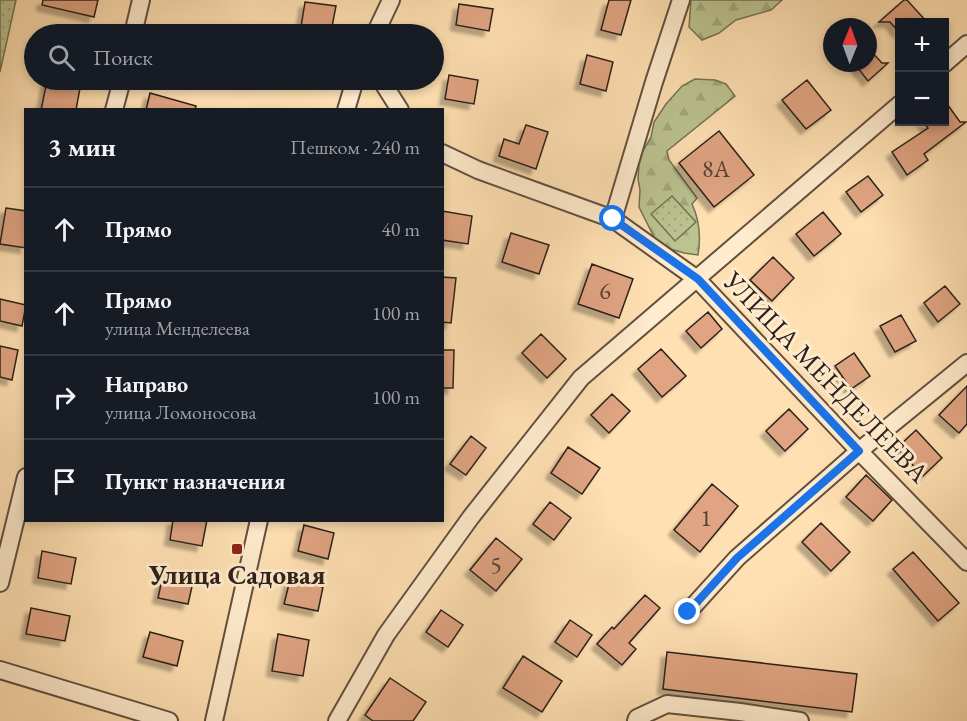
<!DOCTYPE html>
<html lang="ru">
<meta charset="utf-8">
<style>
:root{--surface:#171b24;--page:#20242c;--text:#f1f3f6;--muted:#9ea1a6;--line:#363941}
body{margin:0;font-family:"EB Garamond",serif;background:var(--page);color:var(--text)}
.controls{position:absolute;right:18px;top:18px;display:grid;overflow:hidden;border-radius:0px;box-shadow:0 3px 9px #0003}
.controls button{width:54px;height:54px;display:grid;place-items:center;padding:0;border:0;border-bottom:2px solid var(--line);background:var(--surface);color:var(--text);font:30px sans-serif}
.compass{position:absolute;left:823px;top:18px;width:54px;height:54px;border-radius:50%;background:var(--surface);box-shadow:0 3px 9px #0003;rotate:1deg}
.stop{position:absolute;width:18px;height:18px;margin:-14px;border:4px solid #1a73e8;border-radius:50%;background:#fff}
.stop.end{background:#1a73e8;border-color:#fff;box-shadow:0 2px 6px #0008}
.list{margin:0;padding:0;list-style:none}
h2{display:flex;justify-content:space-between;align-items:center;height:78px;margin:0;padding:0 24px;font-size:26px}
h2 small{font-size:20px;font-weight:400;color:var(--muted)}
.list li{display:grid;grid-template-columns:39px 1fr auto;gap:18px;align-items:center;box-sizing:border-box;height:84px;padding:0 24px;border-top:2px solid var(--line)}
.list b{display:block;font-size:22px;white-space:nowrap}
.list p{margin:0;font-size:20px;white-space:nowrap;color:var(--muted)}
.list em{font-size:20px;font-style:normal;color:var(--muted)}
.icon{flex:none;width:33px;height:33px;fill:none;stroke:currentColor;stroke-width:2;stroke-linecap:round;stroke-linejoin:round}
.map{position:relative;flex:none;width:967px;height:721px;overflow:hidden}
.search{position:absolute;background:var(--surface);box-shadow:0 3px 9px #0003;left:24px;top:24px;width:420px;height:66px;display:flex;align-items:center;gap:15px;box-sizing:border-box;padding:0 21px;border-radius:33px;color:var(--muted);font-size:22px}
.panel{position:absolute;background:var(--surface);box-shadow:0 3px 9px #0003;left:24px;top:108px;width:420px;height:414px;border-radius:0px}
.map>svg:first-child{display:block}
</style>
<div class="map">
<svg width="967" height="721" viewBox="0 0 967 721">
<defs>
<pattern id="forest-firs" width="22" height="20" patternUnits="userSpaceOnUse" patternTransform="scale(1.5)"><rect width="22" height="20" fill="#bbc390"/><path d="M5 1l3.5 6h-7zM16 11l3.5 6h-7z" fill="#a1a77c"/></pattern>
<pattern id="park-dots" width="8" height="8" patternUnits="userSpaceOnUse" patternTransform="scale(1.5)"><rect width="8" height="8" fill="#bbc390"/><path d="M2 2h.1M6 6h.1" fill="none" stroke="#a1a77c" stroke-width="1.8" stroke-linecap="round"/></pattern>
<filter id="shadow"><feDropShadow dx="-5.5" dy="5.5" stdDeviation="1.5" flood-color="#0004"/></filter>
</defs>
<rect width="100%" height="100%" fill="#ffe0b2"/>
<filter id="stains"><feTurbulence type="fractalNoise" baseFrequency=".00333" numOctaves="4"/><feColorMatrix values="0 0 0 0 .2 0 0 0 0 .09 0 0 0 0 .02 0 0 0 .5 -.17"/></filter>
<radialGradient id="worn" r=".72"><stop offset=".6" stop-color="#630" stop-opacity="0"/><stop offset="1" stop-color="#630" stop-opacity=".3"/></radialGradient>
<!-- forest -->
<path fill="url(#forest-firs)" stroke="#747255" stroke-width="1.5" d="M691,0H782L771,10L736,20L719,33L702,40L689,27Z
M695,79L715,80L726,84L735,96L667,151L669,160L697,198L692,204C700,221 701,237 698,255L684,253L667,248L654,237L639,207L640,190L638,179L639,164L643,151L651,137L654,122L666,104L682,86Z"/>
<!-- park -->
<path fill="url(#park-dots)" stroke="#747255" stroke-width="1.5" d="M0,0H16L0,72Z
M672,196L696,222L675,241L651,214Z"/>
<!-- building -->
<path fill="#e0a482" stroke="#2c201a" stroke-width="1.5" filter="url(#shadow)" d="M43,0H98L94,17L42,5Z
M609,0H631L621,35L601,30Z
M904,0H907L927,22H900V33L890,22H879Z
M305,2L336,6L331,32L301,27Z
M459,4L493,9L489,31L456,25Z
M868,48L882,63H888L868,81L854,63H868Z
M587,55L613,62L606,91L580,84Z
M449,75L478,80L474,104L445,99Z
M807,80L831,110L806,129L782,100Z
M47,81L80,88L76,110H41Z
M150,93L196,106L195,110H146Z
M945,101L960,122H966L924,154L928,160L907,175L892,152L928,128L923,122H945Z
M526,125L548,132L536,169L499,156L504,139L519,144Z
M719,131L754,175L714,207L679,163Z
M868,176L883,195L861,212L846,192Z
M6,208L26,211V248L0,244Z
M442,211L472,216L468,244L442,240Z
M823,212L841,234L814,256L796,234Z
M511,233L549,245L539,274L502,262Z
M773,257L794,278L772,301L750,280Z
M592,264L633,279L619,318L578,304Z
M442,277L456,278L451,323L442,322Z
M945,286L960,304L938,322L924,303Z
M0,299L26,305L22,326L0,321Z
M708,312L722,329L701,348L686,331Z
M901,315L916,341L895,352L880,326Z
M541,334L566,359L547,378L522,353Z
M0,346L18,350L12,380L0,377Z
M661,349L686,376L662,397L638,369Z
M442,350H454L453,388H442Z
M854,353L870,376L851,389L835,366Z
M967,386V424L959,433L939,415Z
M612,394L630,411L609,433L591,415Z
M789,409L808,429L785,451L766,431Z
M916,430L942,458L923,476L897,448Z
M471,436L486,448L466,475L450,464Z
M568,447L600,468L582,494L551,473Z
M866,475L892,500L873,521L846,497Z
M712,484L738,506L700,552L674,530Z
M550,502L571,518L554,540L533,524Z
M173,520H207L202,546L170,540Z
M821,523L850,552L831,571L802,542Z
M304,525L334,533L328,559L298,551Z
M496,538L522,559L496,591L470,570Z
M42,551L76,558L71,584L38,578Z
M913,552L959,603L938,621L893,569Z
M163,575L193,582L188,604L158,598Z
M290,580L323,587L318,611L284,604Z
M645,595L660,608L629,643L636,649L622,665L597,644L612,627L614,629Z
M31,608L70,616L65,641L26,634Z
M441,610L463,625L448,647L426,632Z
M570,620L592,635L577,657L555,642Z
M150,632L183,641L177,666L143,657Z
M278,634L309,640L303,676L272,671Z
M667,652L857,674L852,712L663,689Z
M523,656L562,681L542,712L503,688Z
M390,678L426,702L413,721H373L365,715Z"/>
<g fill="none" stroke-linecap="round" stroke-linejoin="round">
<defs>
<path id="minor" d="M133,34L141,0
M375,34L391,0
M944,64L967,44
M381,80L400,110
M114,110L122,80
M346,110L355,80
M442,153L478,170L613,219L697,279L859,451L967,562
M613,219L654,82L681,0
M0,583L26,477
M688,612L737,558L859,451L967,363
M0,670L169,721
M214,721L259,520
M337,721L386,635L471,517L581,378L900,104
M636,721L637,718L667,704L740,712L800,721"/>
</defs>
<!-- minor casing -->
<use href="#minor" stroke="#615040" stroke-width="20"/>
<!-- minor -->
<use href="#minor" stroke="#ffebcd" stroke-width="16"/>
</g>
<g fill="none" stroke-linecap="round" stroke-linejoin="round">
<!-- route -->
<path stroke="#1a73e8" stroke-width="8" d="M613,219L698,279L859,451L737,558L688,612"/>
</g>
<!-- markers -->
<rect fill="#8f2418" stroke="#ffebcd" stroke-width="2" x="231" y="543" width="12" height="12" rx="3"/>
<g text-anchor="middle" stroke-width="6" stroke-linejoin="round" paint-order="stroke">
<!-- number labels -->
<g font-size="24" fill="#594134">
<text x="716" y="177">8А</text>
<text x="605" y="299">6</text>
<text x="706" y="526">1</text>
<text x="496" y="573">5</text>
</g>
<!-- street labels -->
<g font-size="27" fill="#2c201a" stroke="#ffebcd">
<text transform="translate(826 377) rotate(46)" y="9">УЛИЦА МЕНДЕЛЕЕВА</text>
</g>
<!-- poi labels -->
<g font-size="27" font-weight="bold" fill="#2c201a" stroke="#ffebcd">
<text x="237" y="584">Улица Садовая</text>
</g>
</g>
<rect width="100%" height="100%" filter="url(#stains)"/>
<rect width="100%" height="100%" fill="url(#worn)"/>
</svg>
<div class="controls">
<button>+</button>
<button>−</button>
</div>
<svg class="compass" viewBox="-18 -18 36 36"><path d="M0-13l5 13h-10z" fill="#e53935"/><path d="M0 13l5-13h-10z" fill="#9ea1a6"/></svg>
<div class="stop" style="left:613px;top:219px"></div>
<div class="stop end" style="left:688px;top:612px"></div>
<div class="search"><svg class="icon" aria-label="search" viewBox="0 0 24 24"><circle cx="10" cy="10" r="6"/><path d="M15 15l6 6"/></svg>Поиск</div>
<section class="panel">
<h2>3 мин<small>Пешком · 240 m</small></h2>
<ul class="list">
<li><svg class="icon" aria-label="ahead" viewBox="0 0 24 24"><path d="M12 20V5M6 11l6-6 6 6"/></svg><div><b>Прямо</b></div><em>40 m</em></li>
<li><svg class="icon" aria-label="ahead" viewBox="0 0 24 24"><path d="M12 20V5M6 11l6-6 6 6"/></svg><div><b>Прямо</b><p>улица Менделеева</p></div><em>100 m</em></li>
<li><svg class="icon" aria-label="right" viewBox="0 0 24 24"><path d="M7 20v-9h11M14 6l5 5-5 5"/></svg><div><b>Направо</b><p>улица Ломоносова</p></div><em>100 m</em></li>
<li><svg class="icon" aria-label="arrive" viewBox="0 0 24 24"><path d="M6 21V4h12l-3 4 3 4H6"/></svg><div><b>Пункт назначения</b></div></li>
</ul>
</section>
</div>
